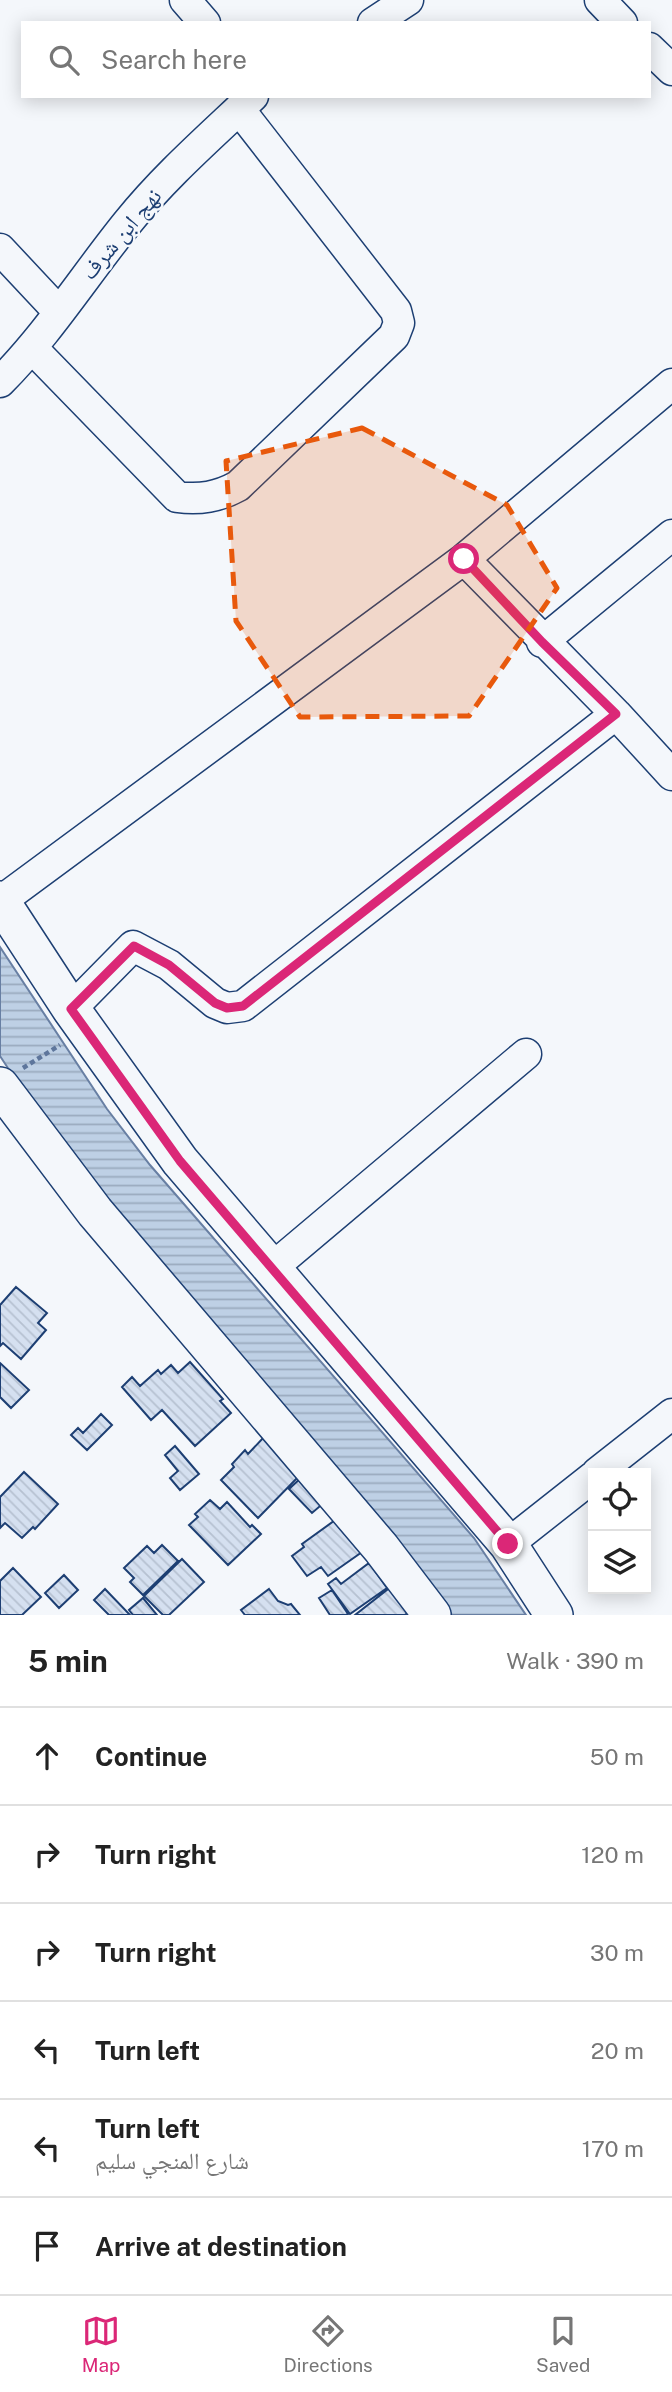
<!DOCTYPE html>
<meta charset="utf-8">
<style>
:root{--surface:#fff;--page:#f6f6f6;--text:#222;--muted:#767676;--line:#e0e0e0;--accent:#db2777}
body{margin:0;font-family:"Public Sans","Noto Naskh Arabic",sans-serif;background:var(--page);color:var(--text)}
.controls{position:absolute;right:21px;bottom:21px;display:grid;overflow:hidden;border-radius:0px;box-shadow:0 4px 18px #0003}
.controls button{width:63px;height:63px;display:grid;place-items:center;padding:0;border:0;border-bottom:2px solid var(--line);background:var(--surface);color:var(--text);font:35px sans-serif}
.stop{position:absolute;width:21px;height:21px;margin:-16px;border:5px solid #db2777;border-radius:50%;background:#fff}
.stop.end{background:#db2777;border-color:#fff;box-shadow:0 2px 7px #0008}
.list{margin:0;padding:0;list-style:none}
h2{display:flex;justify-content:space-between;align-items:center;height:91px;margin:0;padding:0 28px;font-size:30px}
h2 small{font-size:23px;font-weight:400;color:var(--muted)}
.list li{display:grid;grid-template-columns:46px 1fr auto;gap:21px;align-items:center;box-sizing:border-box;height:98px;padding:0 28px;border-top:2px solid var(--line)}
.list b{display:block;font-size:26px;white-space:nowrap}
.list p{margin:0;font-size:23px;white-space:nowrap;color:var(--muted)}
.list em{font-size:23px;font-style:normal;color:var(--muted)}
.icon{flex:none;width:38px;height:38px;fill:none;stroke:currentColor;stroke-width:2;stroke-linecap:round;stroke-linejoin:round}
.map{position:relative;flex:none;width:672px;height:1615px;overflow:hidden}
.search{position:absolute;background:var(--surface);box-shadow:0 4px 18px #0003;left:21px;right:21px;top:21px;height:77px;display:flex;align-items:center;gap:18px;box-sizing:border-box;padding:0 24px;border-radius:0px;color:var(--muted);font-size:26px}
.sheet{height:679px;background:var(--surface)}
nav{display:flex;justify-content:space-around;align-items:center;box-sizing:border-box;height:98px;border-top:2px solid var(--line);background:var(--surface);font-size:19px;color:var(--muted)}
nav a{display:grid;justify-items:center;gap:4px}
nav .on{color:var(--accent)}
.map>svg:first-child{display:block}
</style>
<div class="map">
<svg width="672" height="1615" viewBox="0 0 672 1615">
<defs>
<pattern id="water-rules" width="6" height="5" patternUnits="userSpaceOnUse" patternTransform="scale(1.75)"><rect width="6" height="5" fill="#bed0e5"/><path d="M0 2.5h6" fill="none" stroke="#9aaabe"/></pattern>
<pattern id="building-back-hatch" width="6" height="6" patternUnits="userSpaceOnUse" patternTransform="scale(1.75)"><rect width="6" height="6" fill="#d5e0f0"/><path d="M-1 5l2 2M0 0l6 6M5-1l2 2" fill="none" stroke="#b6c1d1"/></pattern>
</defs>
<rect width="100%" height="100%" fill="#f4f7fb"/>
<!-- water -->
<path fill="url(#water-rules)" stroke="#687fa3" stroke-width="2" d="M0,947L107,1109L150,1165L474,1538L526,1615H452L434,1589L82,1181L0,1056Z"/>
<!-- building -->
<path fill="url(#building-back-hatch)" stroke="#1d3f73" stroke-width="2" d="M16,1287L47,1313L38,1323L46,1330L21,1359L3,1343L0,1346V1305Z
M190,1362L223,1399L220,1401L231,1413L195,1446L162,1410L151,1420L122,1387L132,1377L140,1386L158,1370L161,1374L171,1365L178,1373Z
M0,1363L29,1390L11,1408L0,1397Z
M101,1414L112,1425L87,1450L71,1435L78,1428L83,1433Z
M265,1436L302,1473L258,1518L221,1480L234,1467L232,1464L245,1450L248,1454Z
M175,1446L199,1474L180,1490L170,1478L178,1471L165,1455Z
M24,1472L58,1504L35,1529L33,1527L22,1538L5,1523L0,1528V1497Z
M303,1476L326,1501L312,1513L289,1489Z
M210,1500L220,1509L227,1502L250,1527L252,1525L261,1534L228,1565L189,1525L198,1517L195,1514Z
M338,1518L362,1552L328,1576L321,1567L307,1576L292,1556L304,1547L302,1544Z
M162,1545L178,1561L143,1595L130,1582L134,1578L124,1568L147,1546L154,1553Z
M182,1559L204,1582L169,1615H163L144,1596Z
M369,1563L387,1588L350,1614L328,1584L336,1578L341,1584Z
M13,1568L41,1597L22,1615H0V1581Z
M64,1575L78,1590L59,1608L45,1593Z
M392,1586L410,1611L405,1615H355Z
M105,1589L130,1615H109L94,1600Z
M269,1589L278,1601L288,1605L291,1604L300,1615H245L241,1610Z
M332,1590L348,1614L346,1615H330L319,1598Z
M143,1598L157,1615H133L129,1610Z"/>
<g fill="none" stroke-linecap="round" stroke-linejoin="round">
<defs>
<path id="minor" d="M185,0L205,23
M600,0L622,23
M373,23L408,0
M649,48L672,70
M0,249L58,311
M32,348L177,497C200,500 218,497 238,486L394,336L399,323L396,311L239,109
M0,382C48,334 85,275 128,222C165,176 210,137 253,96
M464,559L616,714L672,775
M542,642L672,535
M1,901L464,559L672,384
M71,1009L133,946L169,965L215,1003L227,1008L243,1006L616,714
M272,1268L526,1054
M597,1473L672,1414
M508,1544L593,1477"/>
<path id="major" d="M0,900L71,1009L180,1161L508,1544L554,1615
M0,1086L95,1212L381,1548L432,1615"/>
</defs>
<!-- minor casing -->
<use href="#minor" stroke="#1d3f73" stroke-width="33"/>
<!-- major casing -->
<use href="#major" stroke="#1d3f73" stroke-width="40"/>
<!-- path -->
<path stroke="#5e769c" stroke-width="4.5" stroke-dasharray="5 3.5" stroke-linecap="butt" d="M23,1068L60,1045"/>
<!-- minor -->
<use href="#minor" stroke="#f4f7fb" stroke-width="30"/>
<!-- major -->
<use href="#major" stroke="#f4f7fb" stroke-width="37"/>
</g>
<g fill="none" stroke-linecap="round" stroke-linejoin="round">
<!-- route -->
<path stroke="#db2777" stroke-width="9" d="M464,559L542,642L616,714L243,1006L227,1008L215,1003L169,965L134,946L71,1009L180,1161L508,1544"/>
</g>
<!-- marked area -->
<path fill="#e8590c" fill-opacity="0.2" stroke="#e8590c" stroke-width="5" stroke-dasharray="14 9" stroke-linejoin="round" d="M362,428L507,505L557,588L469,716L300,717L236,621L226,461Z"/>
<g text-anchor="middle" stroke-width="5" stroke-linejoin="round" paint-order="stroke">
<!-- street labels -->
<g font-size="23" fill="#1d3f73" stroke="#f4f7fb">
<text transform="translate(121 234) rotate(-50)" y="8">نهج ابن شرف</text>
</g>
</g>
</svg>
<div class="controls">
<button><svg class="icon" aria-label="locate" viewBox="0 0 24 24"><circle cx="12" cy="12" r="6"/><path d="M12 2v4M12 18v4M2 12h4M18 12h4"/></svg></button>
<button><svg class="icon" aria-label="layers" viewBox="0 0 24 24"><path d="M12 4l9 5-9 5-9-5zM3 14l9 5 9-5"/></svg></button>
</div>
<div class="stop" style="left:464px;top:559px"></div>
<div class="stop end" style="left:508px;top:1544px"></div>
<div class="search"><svg class="icon" aria-label="search" viewBox="0 0 24 24"><circle cx="10" cy="10" r="6"/><path d="M15 15l6 6"/></svg>Search here</div>
</div>
<section class="sheet">
<h2>5 min<small>Walk · 390 m</small></h2>
<ul class="list">
<li><svg class="icon" aria-label="ahead" viewBox="0 0 24 24"><path d="M12 20V5M6 11l6-6 6 6"/></svg><div><b>Continue</b></div><em>50 m</em></li>
<li><svg class="icon" aria-label="right" viewBox="0 0 24 24"><path d="M7 20v-9h11M14 6l5 5-5 5"/></svg><div><b>Turn right</b></div><em>120 m</em></li>
<li><svg class="icon" aria-label="right" viewBox="0 0 24 24"><path d="M7 20v-9h11M14 6l5 5-5 5"/></svg><div><b>Turn right</b></div><em>30 m</em></li>
<li><svg class="icon" aria-label="left" viewBox="0 0 24 24"><path d="M17 20v-9H6M10 6l-5 5 5 5"/></svg><div><b>Turn left</b></div><em>20 m</em></li>
<li><svg class="icon" aria-label="left" viewBox="0 0 24 24"><path d="M17 20v-9H6M10 6l-5 5 5 5"/></svg><div><b>Turn left</b><p>شارع المنجي سليم</p></div><em>170 m</em></li>
<li><svg class="icon" aria-label="arrive" viewBox="0 0 24 24"><path d="M6 21V4h12l-3 4 3 4H6"/></svg><div><b>Arrive at destination</b></div></li>
</ul>
</section>
<nav>
<a class="on"><svg class="icon" aria-label="map" viewBox="0 0 24 24"><path d="M3 6l6-2 6 2 6-2v14l-6 2-6-2-6 2zM9 4v14M15 6v14"/></svg>Map</a>
<a><svg class="icon" aria-label="directions" viewBox="0 0 24 24"><path d="M12 3l9 9-9 9-9-9zM9 14v-3h6M13 9l2 2-2 2"/></svg>Directions</a>
<a><svg class="icon" aria-label="saved" viewBox="0 0 24 24"><path d="M7 4h10v16l-5-4-5 4z"/></svg>Saved</a>
</nav>
